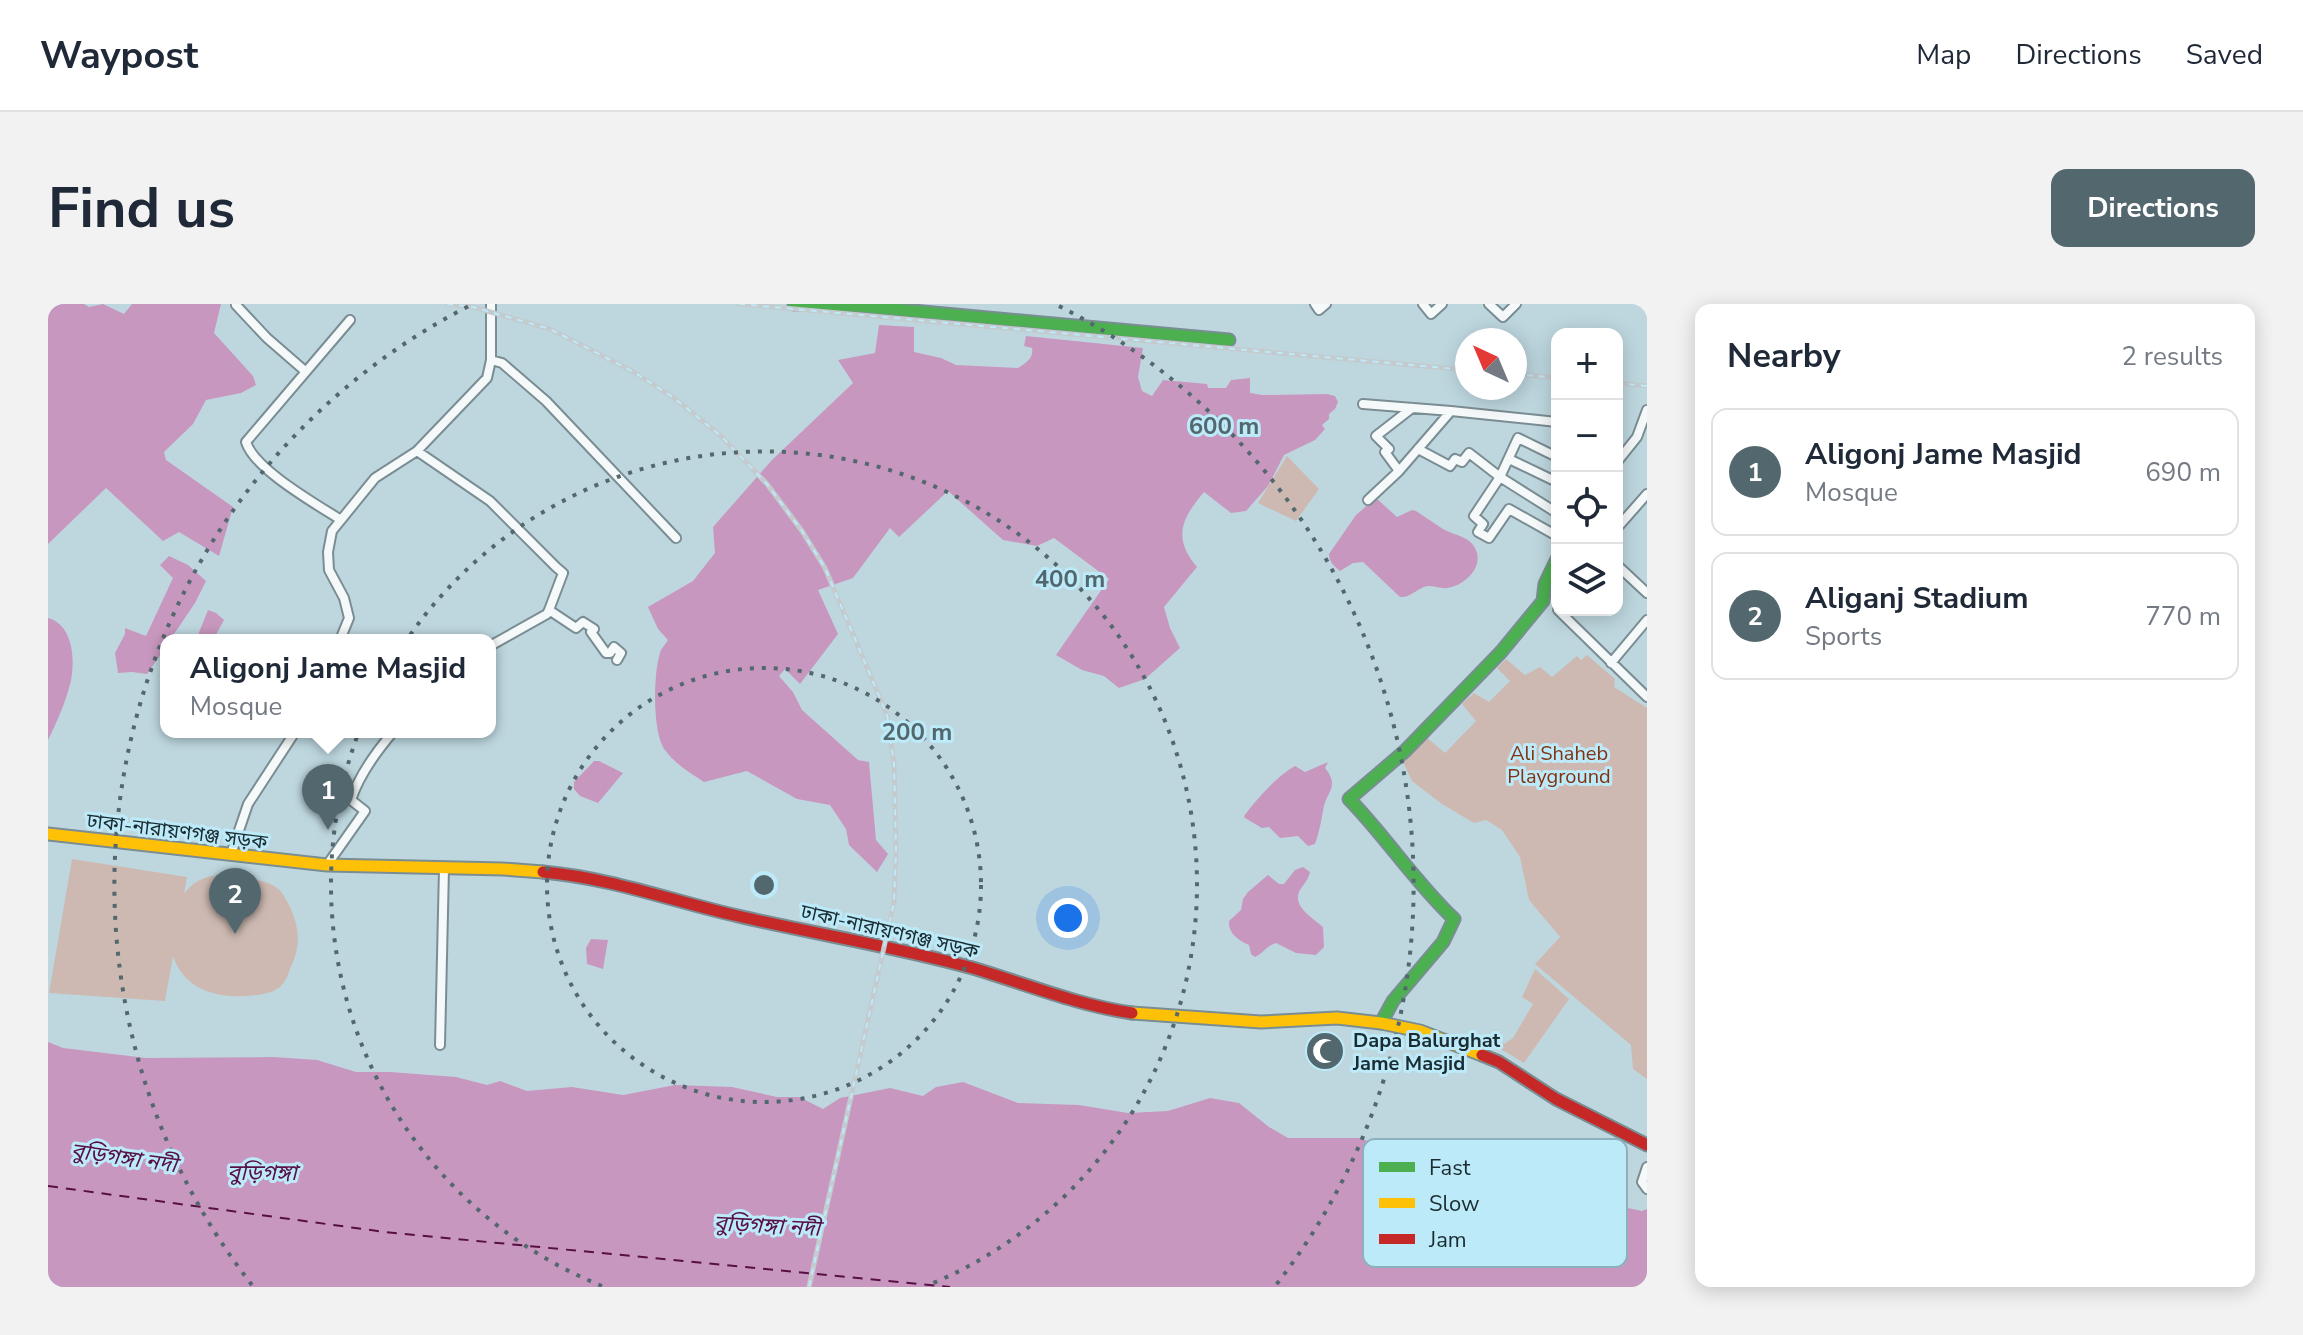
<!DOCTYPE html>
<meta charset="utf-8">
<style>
:root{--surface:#fff;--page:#f2f2f3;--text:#1f2937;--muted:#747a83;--line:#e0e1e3;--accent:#53686e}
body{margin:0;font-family:"Nunito Sans","Noto Sans Bengali",sans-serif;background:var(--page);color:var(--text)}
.controls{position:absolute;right:24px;top:24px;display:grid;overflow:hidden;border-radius:16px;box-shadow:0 4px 20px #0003}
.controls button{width:72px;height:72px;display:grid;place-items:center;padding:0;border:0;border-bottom:2px solid var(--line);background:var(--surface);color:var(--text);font:40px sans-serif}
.compass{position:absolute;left:1407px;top:24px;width:72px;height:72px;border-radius:50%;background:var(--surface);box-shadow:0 4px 20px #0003;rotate:316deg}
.you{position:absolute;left:1020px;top:614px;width:28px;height:28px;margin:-20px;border:6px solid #fff;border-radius:50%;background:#1a73e8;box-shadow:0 0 0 12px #1a73e833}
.badge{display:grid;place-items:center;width:52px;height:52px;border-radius:50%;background:var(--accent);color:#fff;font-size:26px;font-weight:700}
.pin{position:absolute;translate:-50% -66px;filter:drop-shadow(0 2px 4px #0008)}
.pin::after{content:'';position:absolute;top:42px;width:28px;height:24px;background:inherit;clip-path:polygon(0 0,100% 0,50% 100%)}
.popup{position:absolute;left:112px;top:330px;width:336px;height:104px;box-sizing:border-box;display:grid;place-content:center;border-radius:16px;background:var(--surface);filter:drop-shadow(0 2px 6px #0005);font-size:26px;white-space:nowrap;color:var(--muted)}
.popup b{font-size:30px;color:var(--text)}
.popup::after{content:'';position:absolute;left:50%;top:100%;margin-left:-16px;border:16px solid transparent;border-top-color:var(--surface)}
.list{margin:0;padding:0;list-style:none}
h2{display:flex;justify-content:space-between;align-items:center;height:104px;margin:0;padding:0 32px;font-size:34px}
h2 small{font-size:26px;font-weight:400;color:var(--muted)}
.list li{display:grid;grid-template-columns:52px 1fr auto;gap:24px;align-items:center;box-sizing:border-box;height:128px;margin:0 16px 16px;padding:0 16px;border:2px solid var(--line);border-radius:16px}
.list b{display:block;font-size:30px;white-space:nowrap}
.list p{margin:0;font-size:26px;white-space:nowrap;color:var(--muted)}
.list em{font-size:26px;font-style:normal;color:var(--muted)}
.icon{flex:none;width:44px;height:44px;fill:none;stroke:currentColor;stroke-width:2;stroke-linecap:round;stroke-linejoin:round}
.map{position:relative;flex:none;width:1599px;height:983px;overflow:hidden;border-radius:16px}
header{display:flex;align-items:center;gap:48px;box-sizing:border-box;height:112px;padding:0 40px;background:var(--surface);border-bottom:2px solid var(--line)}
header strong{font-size:38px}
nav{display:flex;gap:44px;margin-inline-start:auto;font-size:28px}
.intro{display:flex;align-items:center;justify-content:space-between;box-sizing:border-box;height:192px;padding:0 48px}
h1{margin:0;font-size:56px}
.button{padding:20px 36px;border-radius:16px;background:var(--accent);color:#fff;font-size:28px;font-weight:700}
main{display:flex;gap:48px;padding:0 48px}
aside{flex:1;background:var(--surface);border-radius:16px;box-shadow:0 4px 20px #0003}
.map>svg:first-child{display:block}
</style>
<header>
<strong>Waypost</strong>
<nav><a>Map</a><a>Directions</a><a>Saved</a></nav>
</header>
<div class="intro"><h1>Find us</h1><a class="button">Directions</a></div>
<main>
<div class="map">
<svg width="1599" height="983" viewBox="0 0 1599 983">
<rect width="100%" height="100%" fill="#bed7df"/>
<!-- green -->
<path fill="#cdb9b1" d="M1239,152L1271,185L1248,217L1210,199Z
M1539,351L1567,375L1566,383L1599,404V775L1585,765L1583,741L1487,660L1512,633L1481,596L1472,553L1454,526L1438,516L1426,519L1394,500L1364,477L1355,458L1378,433L1397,449L1428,417L1414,400L1426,389L1441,398L1462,377L1449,364L1458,355L1477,371L1492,363L1504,373L1529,352L1533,356Z
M24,555L139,573L136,590C149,571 170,569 191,573C202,575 217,576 226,582C234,586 237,594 241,601C252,624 253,642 242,665C240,671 238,677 233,682C225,690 210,691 199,692C167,694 136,685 125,652L117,697L1,689Z
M1487,665L1521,695L1476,759L1446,741L1450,736L1456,740L1465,734L1485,700L1474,693Z"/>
<!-- water -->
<path fill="#c897bf" d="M0,0H36L41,3L55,0L76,10L84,0H173L166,29L205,72L208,81L193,89L158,96L145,120L116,148L118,156L185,203L171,252L131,228L115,237L58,184L0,240Z
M831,21L866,23V48L893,54L908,61L970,64C978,59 986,54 984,44L976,42L978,32L1095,44L1090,73L1094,87L1104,92L1115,76L1159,80L1160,84H1178L1183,76L1202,74V89L1214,91L1279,90L1287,92L1290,98L1287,105L1281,110V115L1274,121L1277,125L1267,136L1236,151L1220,182L1198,207L1183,209L1156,188C1134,214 1124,234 1149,263L1116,303L1122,324L1132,344L1097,375L1071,384L1056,372L1034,366L1008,351L1061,275L1006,234L989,242L955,236L900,187L851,233L842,224L805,274L770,286L790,330L752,380L737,365L731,372L745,388L754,406L810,456L821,458L828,536L840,550L829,568L801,541L798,525L782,501L749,495L699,467L656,478C642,469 627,460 617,446C604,429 605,366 613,346C615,343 618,339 620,336L610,325L600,303L645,277L667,249L665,223L724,156L805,79L790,56L827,49Z
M1328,194L1349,213L1364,206L1368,207C1377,213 1386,219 1395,225C1405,231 1421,232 1427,244C1437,262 1417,282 1399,284C1393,285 1387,282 1380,282C1370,283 1363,294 1352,293L1315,258L1305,259L1292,267C1286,262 1281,258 1281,250L1308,211Z
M121,252L140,261L158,277L147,299L122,336H118V343L99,370L84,368L70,369L67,349L77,330V324L98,332L125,274L112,261Z
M160,306L168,309L176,316L165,336H148Z
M0,314C27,321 28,362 21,384C16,402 8,420 0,436Z
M546,457H551L575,469L550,499L532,492L526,485V478Z
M1280,458L1277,464C1293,484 1277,488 1275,507C1273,519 1271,528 1267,540L1260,542L1250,532L1232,534L1221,523L1214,524L1197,514L1196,512C1208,496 1230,471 1247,462L1257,468Z
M1255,563L1262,568C1260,576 1256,580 1252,586C1243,602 1265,614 1275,623L1276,643L1268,651L1248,649L1228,639C1218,642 1216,649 1207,653L1203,650L1201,641C1190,636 1180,629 1181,617L1193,606L1195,595L1200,588L1220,571L1231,580H1236L1247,566Z
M543,635L560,636L555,665L539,660L538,644Z
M0,738L15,744L98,754L225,753L269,756L308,768H342L408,773L439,781L452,777L479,787L524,783L575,791L627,781L684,783L729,793H751L775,805L792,794L842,784L875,792L888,783L915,778L970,799L1031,801L1080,809L1120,807L1162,794L1191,799L1221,823L1240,834H1311L1343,845L1363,843L1377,853L1402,863L1436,867L1509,885L1543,901L1570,902L1594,907L1599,905V983H0Z"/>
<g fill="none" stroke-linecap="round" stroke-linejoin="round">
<!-- ferry -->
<path stroke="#570f45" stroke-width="2" stroke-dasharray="10 8" stroke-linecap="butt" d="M0,882L337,928L902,983"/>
<defs>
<path id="street" d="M1267,0L1271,6L1278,0
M1375,0L1383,10L1394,0
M1441,0L1455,13L1468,0
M188,1L219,34L257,67
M443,56L454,59L498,97L628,234
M1315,100L1403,107
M1370,145L1402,162L1407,155L1414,158L1421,149L1452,173L1509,209
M369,147L442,197L508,263L515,269L501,306L528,324L535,318L546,325L543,328L558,349H562L566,343L573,349L569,356
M1509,153L1470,134L1452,173L1426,212L1435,220L1430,228L1441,234L1461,205L1509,232
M1461,155L1509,178
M1569,158L1589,133L1599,106
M1351,167L1337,148L1341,145L1328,132L1364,104
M1320,196L1351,167L1403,107L1509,118
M293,216C268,200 206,165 198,138L302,16
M1569,224L1599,190
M1569,261L1599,289
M1510,306L1599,393
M292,336L301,314L296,294L281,266L280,248L284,227L327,174L369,147L439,74L443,56V0
M442,342L499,310L501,306
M1563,359L1599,316
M183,550L200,500L247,428
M279,561L317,507L303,496C311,471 328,448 345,428
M392,741L396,564
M1599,863L1594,878L1599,885"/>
<path id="fast" d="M746,0L810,2L1181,36
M1333,719L1345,697L1395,638L1406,615C1367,578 1338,533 1301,495L1357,447L1453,348L1495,297L1497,280L1509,255"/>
<path id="slow" d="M0,530L279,561L455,565L495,568
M1084,709L1213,718L1289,714L1333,719L1372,727L1434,751"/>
<path id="jam" d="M495,568C563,574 624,597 690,612C767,630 845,642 921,663C976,679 1028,701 1084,709
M1434,751L1451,758L1508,795L1599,841"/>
</defs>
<!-- street casing -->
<use href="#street" stroke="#7a8d93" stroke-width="12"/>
<!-- fast casing -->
<use href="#fast" stroke="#7a8d93" stroke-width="15"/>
<!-- slow casing -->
<use href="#slow" stroke="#7a8d93" stroke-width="15"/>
<!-- jam casing -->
<use href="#jam" stroke="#7a8d93" stroke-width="15"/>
<!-- street -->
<use href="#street" stroke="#f5f9fa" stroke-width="8"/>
<!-- fast -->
<use href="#fast" stroke="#4caf50" stroke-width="11"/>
<!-- slow -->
<use href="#slow" stroke="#ffc107" stroke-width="11"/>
<!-- jam -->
<use href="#jam" stroke="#c62828" stroke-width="11"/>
<defs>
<path id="rail" d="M399,0L425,3L502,25L586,68L626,94L673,132L719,180L754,227L777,264L839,411L846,460L848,546L846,598L761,983
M691,0L1419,66
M1467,70L1509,74
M1569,79L1599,82"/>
</defs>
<!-- rail casing -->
<use href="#rail" stroke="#c4cbce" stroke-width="5"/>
<!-- rail -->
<use href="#rail" stroke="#bdeaf9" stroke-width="2" stroke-dasharray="6" stroke-linecap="butt"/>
</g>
<!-- distance rings -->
<g fill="none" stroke="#53686e" stroke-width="4" stroke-dasharray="4 8">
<circle cx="716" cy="581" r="217"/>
<path d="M554 982A433 433 0 1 1 878 982"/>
<path d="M204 981A650 650 0 0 1 421 2M1011 2A650 650 0 0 1 1228 981"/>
</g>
<!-- icons -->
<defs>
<symbol id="mosque-disc" viewBox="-11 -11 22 22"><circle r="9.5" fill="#53686e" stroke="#bdeaf9"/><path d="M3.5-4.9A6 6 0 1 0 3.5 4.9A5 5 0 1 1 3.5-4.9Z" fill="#fff"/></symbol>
</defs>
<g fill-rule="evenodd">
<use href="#mosque-disc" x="1255" y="725" width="44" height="44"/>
</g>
<g text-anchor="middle" stroke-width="6" stroke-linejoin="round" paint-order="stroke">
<!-- park labels -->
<g font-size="20" fill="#833210" stroke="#bdeaf9">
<text x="1511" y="456">Ali Shaheb<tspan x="1511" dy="23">Playground</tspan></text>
</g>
<!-- street labels -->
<g font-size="20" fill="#1a2c31" stroke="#bdeaf9">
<text transform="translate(129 527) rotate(7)" y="7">ঢাকা-নারায়ণগঞ্জ সড়ক</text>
<text transform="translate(842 627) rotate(13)" y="7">ঢাকা-নারায়ণগঞ্জ সড়ক</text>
</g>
<!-- poi labels -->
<g font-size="20" font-weight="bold" fill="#1a2c31" stroke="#bdeaf9" text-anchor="start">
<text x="1305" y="743">Dapa Balurghat<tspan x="1305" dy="23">Jame Masjid</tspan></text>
</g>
<!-- water labels -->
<g font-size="22" font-style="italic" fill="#570f45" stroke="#bdeaf9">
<text transform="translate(76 853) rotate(8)" y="8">বুড়িগঙ্গা নদী</text>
<text x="214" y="876">বুড়িগঙ্গা</text>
<text transform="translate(719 921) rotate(3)" y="8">বুড়িগঙ্গা নদী</text>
</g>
</g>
<!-- legend -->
<rect x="1315" y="835" width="264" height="128" rx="12" fill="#bdeaf9" stroke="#8cb1bd" stroke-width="2"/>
<rect x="1331" y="858" width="36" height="10" fill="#4caf50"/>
<rect x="1331" y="894" width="36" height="10" fill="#ffc107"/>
<rect x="1331" y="930" width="36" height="10" fill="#c62828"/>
<g font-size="22" fill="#1a2c31">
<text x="1381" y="871">Fast</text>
<text x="1381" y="907">Slow</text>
<text x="1381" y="943">Jam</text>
</g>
<circle cx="716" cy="581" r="12" fill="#53686e" stroke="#bdeaf9" stroke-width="4"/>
<g font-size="24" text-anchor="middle" font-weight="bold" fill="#53686e" stroke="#bdeaf9" stroke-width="6" stroke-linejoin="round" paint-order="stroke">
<text x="1176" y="130">600 m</text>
<text x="1022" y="283">400 m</text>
<text x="869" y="436">200 m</text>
</g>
</svg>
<div class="controls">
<button>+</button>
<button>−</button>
<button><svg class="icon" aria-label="locate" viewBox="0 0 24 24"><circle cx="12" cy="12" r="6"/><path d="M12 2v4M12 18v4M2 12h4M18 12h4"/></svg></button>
<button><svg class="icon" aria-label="layers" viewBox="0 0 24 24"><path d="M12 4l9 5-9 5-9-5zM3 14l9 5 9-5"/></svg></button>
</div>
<svg class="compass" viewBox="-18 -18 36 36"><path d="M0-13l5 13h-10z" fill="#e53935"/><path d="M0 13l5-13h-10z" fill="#747a83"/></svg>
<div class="you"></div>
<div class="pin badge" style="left:280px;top:526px">1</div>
<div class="popup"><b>Aligonj Jame Masjid</b>Mosque</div>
<div class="pin badge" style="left:187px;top:630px">2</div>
</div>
<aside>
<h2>Nearby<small>2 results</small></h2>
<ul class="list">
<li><span class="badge">1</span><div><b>Aligonj Jame Masjid</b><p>Mosque</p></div><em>690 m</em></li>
<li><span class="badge">2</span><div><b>Aliganj Stadium</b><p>Sports</p></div><em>770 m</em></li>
</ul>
</aside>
</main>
